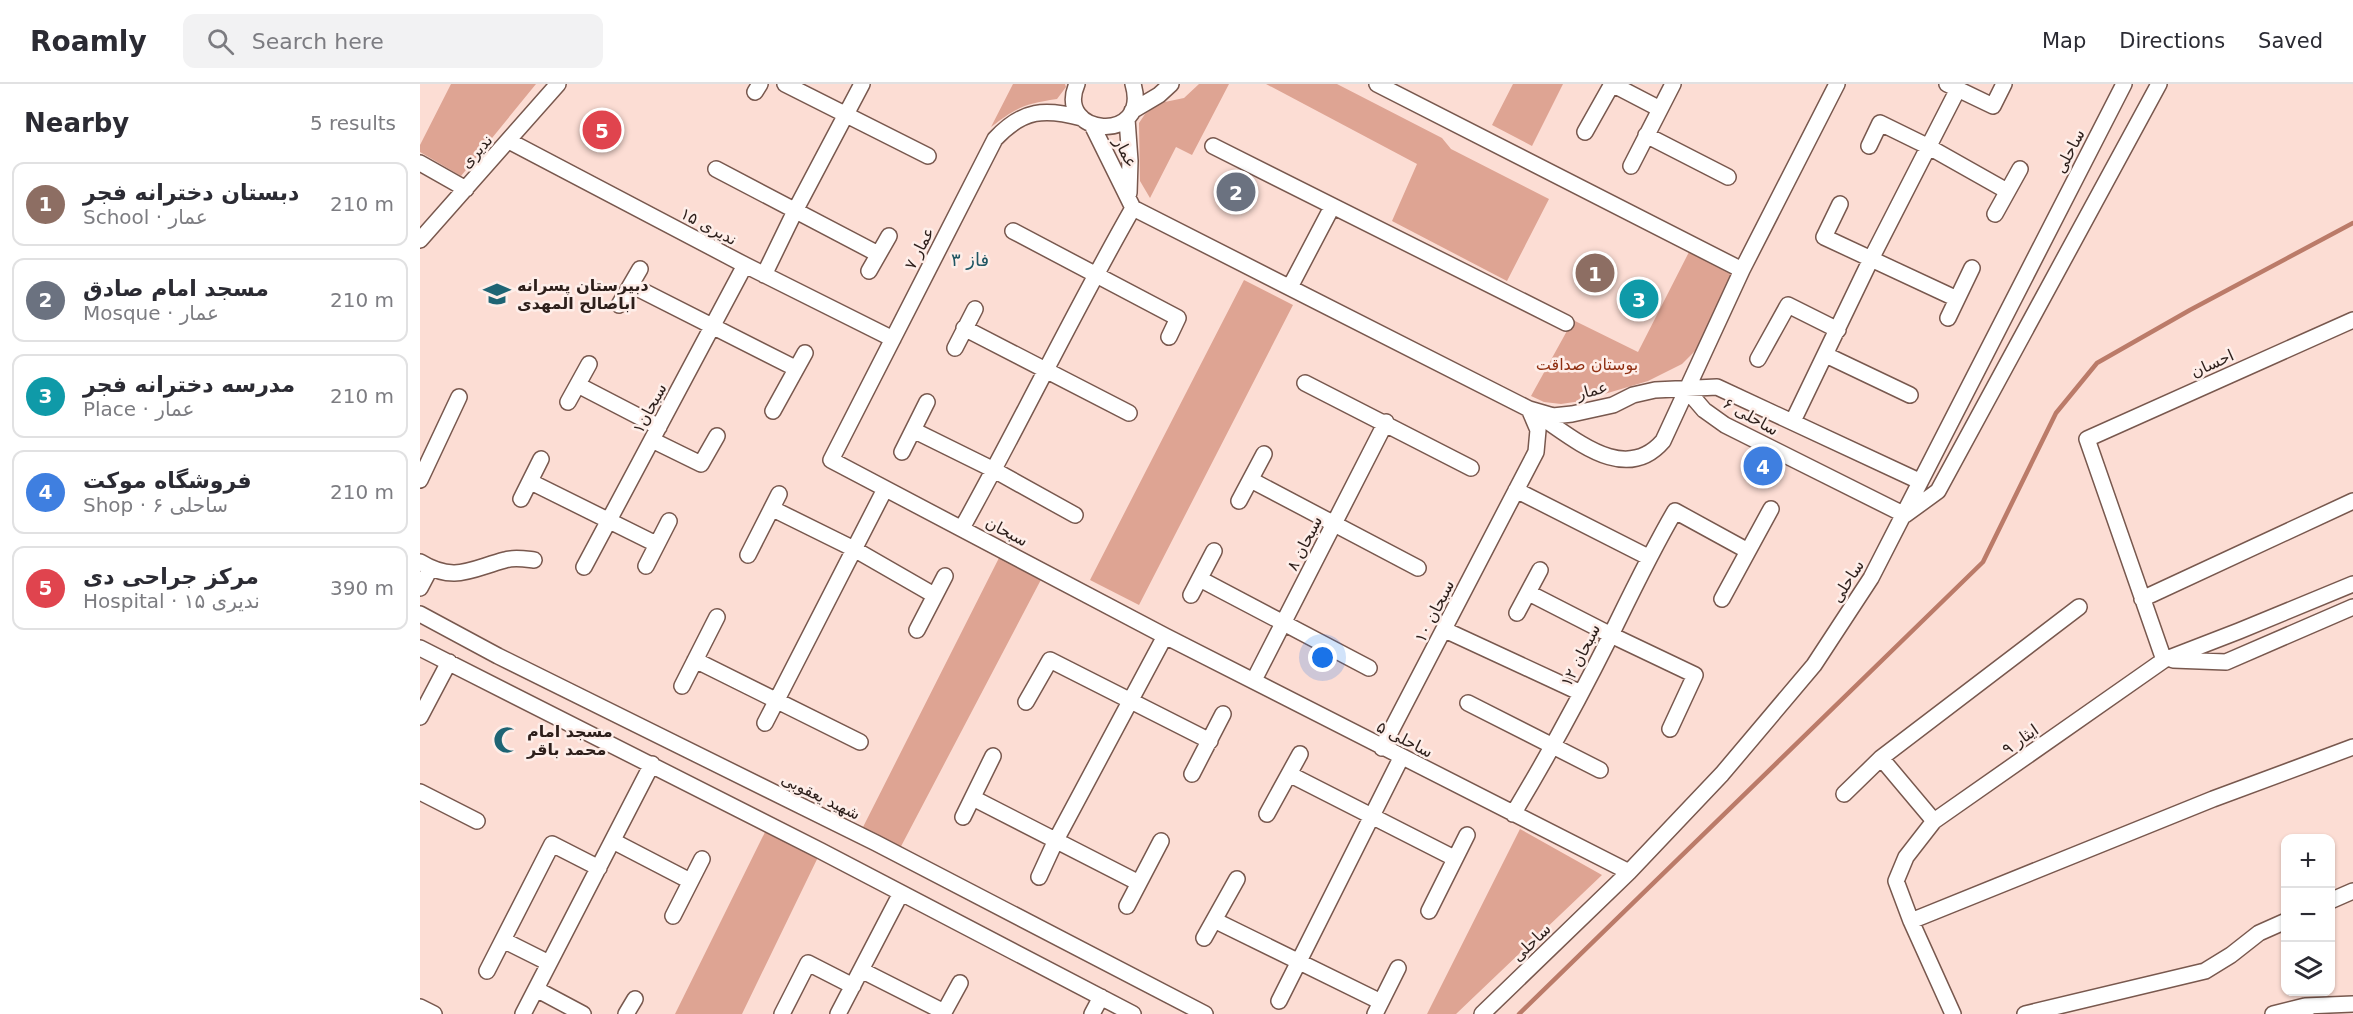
<!DOCTYPE html>
<meta charset="utf-8">
<style>
:root{--surface:#fff;--page:#f2f2f3;--text:#2b2b33;--muted:#7c7c81;--line:#e1e1e2;--accent:#b45309}
body{margin:0;font-family:"DejaVu Sans",Vazirmatn,sans-serif;background:var(--page);color:var(--text)}
.controls{position:absolute;right:18px;bottom:18px;display:grid;overflow:hidden;border-radius:12px;box-shadow:0 2px 4px #0004}
.controls button{width:54px;height:54px;display:grid;place-items:center;padding:0;border:0;border-bottom:2px solid var(--line);background:var(--surface);color:var(--text);font:30px sans-serif}
.you{position:absolute;left:903px;top:574px;width:21px;height:21px;margin:-15px;border:4px solid #fff;border-radius:50%;background:#1a73e8;box-shadow:0 0 0 9px #1a73e833}
.badge{display:grid;place-items:center;width:39px;height:39px;border-radius:50%;background:var(--accent);color:#fff;font-size:20px;font-weight:700}
.pin{position:absolute;translate:-50% -50%;border:3px solid #fff;box-shadow:0 2px 6px #0006}
.list{margin:0;padding:0;list-style:none}
h2{display:flex;justify-content:space-between;align-items:center;height:78px;margin:0;padding:0 24px;font-size:26px}
h2 small{font-size:20px;font-weight:400;color:var(--muted)}
.list li{display:grid;grid-template-columns:39px 1fr auto;gap:18px;align-items:center;box-sizing:border-box;height:84px;margin:0 12px 12px;padding:0 12px;border:2px solid var(--line);border-radius:12px}
.list b{display:block;font-size:22px;white-space:nowrap}
.list p{margin:0;font-size:20px;white-space:nowrap;color:var(--muted)}
.list em{font-size:20px;font-style:normal;color:var(--muted)}
.icon{flex:none;width:33px;height:33px;fill:none;stroke:currentColor;stroke-width:2;stroke-linecap:round;stroke-linejoin:round}
.map{position:relative;flex:none;width:1933px;height:930px;overflow:hidden}
header{display:flex;align-items:center;gap:36px;box-sizing:border-box;height:84px;padding:0 30px;background:var(--surface);border-bottom:2px solid var(--line)}
header strong{font-size:28px}
nav{display:flex;gap:33px;margin-inline-start:auto;font-size:21px}
.search{width:420px;height:54px;background:var(--page);display:flex;align-items:center;gap:15px;box-sizing:border-box;padding:0 21px;border-radius:12px;color:var(--muted);font-size:22px}
main{display:flex}
aside{flex:1;background:var(--surface)}
.map>svg:first-child{display:block}
</style>
<header>
<strong>Roamly</strong>
<div class="search"><svg class="icon" aria-label="search" viewBox="0 0 24 24"><circle cx="10" cy="10" r="6"/><path d="M15 15l6 6"/></svg>Search here</div>
<nav><a>Map</a><a>Directions</a><a>Saved</a></nav>
</header>
<main>
<aside>
<h2>Nearby<small>5 results</small></h2>
<ul class="list">
<li><span class="badge" style="background:#8d6e63">1</span><div><b>دبستان دخترانه فجر</b><p>School · عمار</p></div><em>210 m</em></li>
<li><span class="badge" style="background:#6b7280">2</span><div><b>مسجد امام صادق</b><p>Mosque · عمار</p></div><em>210 m</em></li>
<li><span class="badge" style="background:#0f9aa8">3</span><div><b>مدرسه دخترانه فجر</b><p>Place · عمار</p></div><em>210 m</em></li>
<li><span class="badge" style="background:#3f7fe0">4</span><div><b>فروشگاه موکت</b><p>Shop · ساحلی ۶</p></div><em>210 m</em></li>
<li><span class="badge" style="background:#e0444e">5</span><div><b>مرکز جراحی دی</b><p>Hospital · ندیری ۱۵</p></div><em>390 m</em></li>
</ul>
</aside>
<div class="map">
<svg width="1933" height="930" viewBox="0 0 1933 930">
<rect width="100%" height="100%" fill="#fcddd4"/>
<!-- green -->
<path fill="#dea493" d="M31,0H116L41,92L0,68V61Z
M593,0H645L646,3L637,15C604,20 597,23 571,43Z
M779,0H809L772,71L756,63L730,114L720,97L719,39L725,30L740,19L764,14Z
M846,0H917L1022,54L1031,65L1129,115L1087,197L972,137L997,80Z
M1093,0H1143L1112,62L1072,41Z
M1269,168L1314,189L1278,264L1262,280L1228,297L1161,317L1141,320L1124,318L1111,312L1153,236L1218,268Z
M824,196L873,221L719,521L670,496Z
M583,466L625,488L477,770L439,751Z
M349,740L401,767L322,930H255Z
M1100,745L1182,791L1036,930H1007Z"/>
<g fill="none" stroke-linecap="round" stroke-linejoin="round">
<!-- stream -->
<path stroke="#bb7b69" stroke-width="4.5" d="M1099,930L1563,478L1636,329L1677,279L1770,226L1933,139"/>
<defs>
<path id="minor" d="M365,0L508,72
M657,0C634,52 731,61 713,0
M957,0L1322,186
M1192,0L1240,25
M1527,0L1573,22L1584,0
M335,8L340,0
M712,27L739,11L751,0
M662,34C625,24 603,25 575,55L411,376L745,552L1209,788
M707,35L710,77L709,109
M672,41L713,124L1109,325L1133,332L1152,330L1193,321L1213,311L1235,306L1297,303L1499,397
M1165,48L1192,0
M1226,51L1308,93
M89,57L325,181L473,255
M793,62L1146,239
M1449,62L1460,39L1509,63L1587,107
M0,79L46,105
M1211,82L1253,0
M296,85L458,170
M1420,120L1404,153L1537,215
M1575,130L1600,85
M593,147L758,234L749,253
M0,156L138,0
M449,187L469,152
M344,191L376,125L442,0
M211,201L375,284
M870,203L912,123
M199,221L220,185
M1528,234L1552,184
M544,244L709,329
M535,264L555,225
M1406,271L1490,311
M1338,275L1368,221L1418,246
M885,299L1051,384
M158,301L239,343
M1266,305L1284,326L1305,341L1485,431L1518,407L1739,0
M148,318L169,280
M353,327L385,269
M1118,331C1155,355 1205,401 1243,357L1322,186L1417,0
M1373,337L1451,175L1538,5
M493,346L574,386L655,431
M232,356L281,380L297,352
M482,368L507,318
M0,396L39,313
M831,396L998,484
M111,398L236,460
M1096,406L1228,473
M101,415L121,375
M819,417L844,370
M353,425L434,465L514,511
M542,444C601,338 653,229 713,124
M328,471L359,410
M0,478C34,499 51,485 85,476C94,473 105,475 114,476
M226,482L249,437
M164,483L325,181
M780,495L949,584
M0,504L10,485
M1109,509L1191,551L1275,591L1250,645
M771,511L794,467
M1302,515L1351,425
M1722,515L1933,417
M1097,529L1120,486
M0,530L78,572L456,759L785,930
M497,546L525,492
M1025,546L1161,609
M0,564L401,767L713,930
M275,576L440,658
M1744,576L1667,355L1933,236
M1753,576L1806,578L1933,523
M834,596L966,338
M262,602L297,533
M606,618L630,576L790,657
M1048,619L1180,686
M0,633L29,578
M345,639L465,405
M962,664L1116,368L1118,346L1109,325
M1461,674L1514,737
M772,690L803,630
M869,690L1034,774
M0,708L57,737
M1424,710L1461,674L1659,523
M553,714L719,799
M847,730L880,670
M1093,730C1128,672 1160,613 1190,553C1211,510 1231,468 1255,427L1328,467
M543,733L573,672
M193,757L270,797
M619,793L636,756L745,552
M1910,817L1933,807
M707,822L741,757
M1009,827L1047,751
M253,832L282,775
M794,836L961,918
M1491,837L1793,715L1933,663
M784,854L817,795
M83,856L129,879
M441,886L524,928
M67,887L132,760L179,784
M116,905L163,930
M859,917L981,674
M1885,922L1933,920
M0,923L14,930
M103,930L232,680
M206,930L215,915
M362,930L388,879L433,902
M418,930L481,809
M523,930L540,899
M672,930L681,913
M955,930L978,884
M1062,930L1209,788L1302,690L1394,581L1451,494L1704,0
M1533,930L1491,837L1476,797L1486,773L1514,737L1744,576L1819,547L1933,500
M1605,930L1785,887L1811,871L1839,849L1866,837
M1853,930L1885,922L1886,930"/>
</defs>
<!-- minor casing -->
<use href="#minor" stroke="#78584e" stroke-width="18"/>
<!-- minor -->
<use href="#minor" stroke="#fff" stroke-width="15"/>
</g>
<!-- icons -->
<defs>
<symbol id="school-bare" viewBox="-9 -9 18 18"><path d="M0-5L7-2L0 1L-7-2ZM-4 1L0 2.5L4 1V4Q0 6-4 4Z" fill="#1e6474" stroke="#feeee9" stroke-width="2.5" paint-order="stroke"/></symbol>
<symbol id="mosque-bare" viewBox="-9 -9 18 18"><path d="M3.5-4.9A6 6 0 1 0 3.5 4.9A5 5 0 1 1 3.5-4.9Z" fill="#1e6474" stroke="#feeee9" stroke-width="2.5" paint-order="stroke"/></symbol>
</defs>
<g fill-rule="evenodd">
<use href="#school-bare" x="58" y="191" width="38" height="38"/>
<use href="#mosque-bare" x="68" y="637" width="38" height="38"/>
</g>
<g text-anchor="middle" stroke-width="5" stroke-linejoin="round" paint-order="stroke">
<!-- street labels -->
<g font-size="16" fill="#2d1f1b" stroke="#feeee9">
<text transform="translate(56 67) rotate(-48)" y="6">ندیری</text>
<text transform="translate(1649 67) rotate(-63)" y="6">ساحلی</text>
<text transform="translate(706 68) rotate(62)" y="6">عمار</text>
<text transform="translate(289 142) rotate(28)" y="6">ندیری ۱۵</text>
<text transform="translate(499 164) rotate(-63)" y="6">عمار ۷</text>
<text transform="translate(1792 279) rotate(-24)" y="6">احسان</text>
<text transform="translate(1172 306) rotate(-15)" y="6">عمار</text>
<text transform="translate(229 324) rotate(-62)" y="6">سبحان۱</text>
<text transform="translate(1331 332) rotate(29)" y="6">ساحلی ۶</text>
<text transform="translate(587 447) rotate(28)" y="6">سبحان</text>
<text transform="translate(884 459) rotate(-63)" y="6">سبحان ۸</text>
<text transform="translate(1427 497) rotate(-58)" y="6">ساحلی</text>
<text transform="translate(1014 527) rotate(-63)" y="6">سبحان ۱۰</text>
<text transform="translate(1160 571) rotate(-63)" y="6">سبحان ۱۲</text>
<text transform="translate(985 655) rotate(27)" y="6">ساحلی ۵</text>
<text transform="translate(1600 655) rotate(-35)" y="6">ایثار ۹</text>
<text transform="translate(401 712) rotate(26)" y="6">شهید یعقوبی</text>
<text transform="translate(1111 858) rotate(-44)" y="6">ساحلی</text>
</g>
<!-- poi labels -->
<g font-size="16" font-weight="bold" fill="#2d1f1b" stroke="#feeee9" text-anchor="start">
<text x="97" y="207">دبیرستان پسرانه<tspan x="97" dy="18">اباصالح المهدی</tspan></text>
<text x="107" y="653">مسجد امام<tspan x="107" dy="18">محمد باقر</tspan></text>
</g>
<!-- park labels -->
<g font-size="16" fill="#903012" stroke="#feeee9">
<text x="1167" y="286">بوستان صداقت</text>
</g>
<!-- neighbourhood labels -->
<g font-size="18" fill="#205663" stroke="#feeee9">
<text x="550" y="182">فاز ۳</text>
</g>
</g>
</svg>
<div class="controls">
<button>+</button>
<button>−</button>
<button><svg class="icon" aria-label="layers" viewBox="0 0 24 24"><path d="M12 4l9 5-9 5-9-5zM3 14l9 5 9-5"/></svg></button>
</div>
<div class="you"></div>
<div class="pin badge" style="left:1175px;top:189px;background:#8d6e63">1</div>
<div class="pin badge" style="left:816px;top:108px;background:#6b7280">2</div>
<div class="pin badge" style="left:1219px;top:215px;background:#0f9aa8">3</div>
<div class="pin badge" style="left:1343px;top:382px;background:#3f7fe0">4</div>
<div class="pin badge" style="left:182px;top:46px;background:#e0444e">5</div>
</div>
</main>
